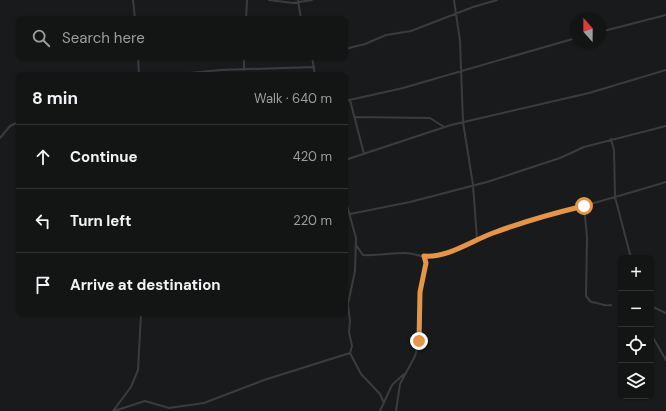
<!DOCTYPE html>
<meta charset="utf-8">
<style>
:root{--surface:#131414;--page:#1c1d1d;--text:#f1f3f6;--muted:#9d9ea0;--line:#323334}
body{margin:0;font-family:"DM Sans",sans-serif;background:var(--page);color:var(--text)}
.controls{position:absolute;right:12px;bottom:12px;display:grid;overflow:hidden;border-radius:8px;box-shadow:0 1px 3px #0004}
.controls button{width:36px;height:36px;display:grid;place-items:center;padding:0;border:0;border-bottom:1px solid var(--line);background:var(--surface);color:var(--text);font:20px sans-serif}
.compass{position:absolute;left:570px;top:12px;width:36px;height:36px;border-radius:50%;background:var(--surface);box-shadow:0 1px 3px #0004;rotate:339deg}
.stop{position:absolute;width:12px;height:12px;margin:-9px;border:3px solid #e69547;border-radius:50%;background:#fff}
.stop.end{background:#e69547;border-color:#fff;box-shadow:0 1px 4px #0008}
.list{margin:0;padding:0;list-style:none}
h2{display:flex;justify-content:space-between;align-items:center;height:52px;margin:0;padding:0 16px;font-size:17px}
h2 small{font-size:13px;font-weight:400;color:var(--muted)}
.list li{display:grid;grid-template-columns:26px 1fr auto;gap:12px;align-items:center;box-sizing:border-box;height:64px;padding:0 16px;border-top:1px solid var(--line)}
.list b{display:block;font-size:15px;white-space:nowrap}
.list em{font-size:13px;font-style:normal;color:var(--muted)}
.icon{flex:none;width:22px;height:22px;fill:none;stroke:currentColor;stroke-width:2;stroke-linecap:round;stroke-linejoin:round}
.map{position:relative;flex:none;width:666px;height:411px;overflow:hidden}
.search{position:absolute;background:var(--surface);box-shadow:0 1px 3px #0004;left:16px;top:16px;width:332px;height:44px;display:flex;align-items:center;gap:10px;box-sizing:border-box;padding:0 14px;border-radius:8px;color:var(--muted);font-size:15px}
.panel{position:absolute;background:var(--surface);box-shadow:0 1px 3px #0004;left:16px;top:72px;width:332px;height:244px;border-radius:8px}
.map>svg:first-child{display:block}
</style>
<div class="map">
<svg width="666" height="411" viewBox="0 0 666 411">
<rect width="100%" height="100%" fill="#191a1b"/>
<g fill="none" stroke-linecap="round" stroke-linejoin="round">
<!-- street -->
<path stroke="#3b3c40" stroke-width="2" d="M133,0L135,19
M269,0L293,3L312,0
M298,0L301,19
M454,0L460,41L463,122L473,185L477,239
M246,19L247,0
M600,32L666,15
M345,49L365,44L386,35L411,31L473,7L497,0
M138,57L139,75
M312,57L315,75
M313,59L319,57
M244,70V57
M168,75L221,70L314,67
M350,100L364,154
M345,101L403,88L576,38
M355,117L430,118L444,127
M0,138L10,126L19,122
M611,139L614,150L615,197L631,258
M345,160L451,125L589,93L666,70
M584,206L587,237L586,296L591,302C599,302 603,307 611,305
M350,214L410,202L487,182L560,158L584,147L666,126
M356,245L363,255C377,256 391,253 405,253C413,253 421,257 429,257C454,255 477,238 500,231C555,213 611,199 666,182
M651,306L666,313
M651,334L666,360
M350,353L361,374L380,394L384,403
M113,411L131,387L138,370L141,313
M114,411L145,401L169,408L204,403L264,380L350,353L352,346L349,332L350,321L348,304L355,271L356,238L345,198
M380,411L392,385L404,374
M396,411L400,384L415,356L419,341L421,291L426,263L424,256"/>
</g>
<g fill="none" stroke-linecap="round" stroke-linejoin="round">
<!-- route -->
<path stroke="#e69547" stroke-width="5" d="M419,341L420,292L426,263L424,256C448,258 471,241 493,233C523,222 554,213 584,206"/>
</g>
</svg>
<div class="controls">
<button>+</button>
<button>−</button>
<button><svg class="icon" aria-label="locate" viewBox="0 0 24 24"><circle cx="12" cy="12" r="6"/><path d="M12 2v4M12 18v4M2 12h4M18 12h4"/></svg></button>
<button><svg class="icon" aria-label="layers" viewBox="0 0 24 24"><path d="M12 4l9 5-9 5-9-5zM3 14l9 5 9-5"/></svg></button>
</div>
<svg class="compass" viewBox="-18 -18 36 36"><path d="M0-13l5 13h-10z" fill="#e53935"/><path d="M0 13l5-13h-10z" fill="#9d9ea0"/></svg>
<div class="stop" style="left:584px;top:206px"></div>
<div class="stop end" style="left:419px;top:341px"></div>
<div class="search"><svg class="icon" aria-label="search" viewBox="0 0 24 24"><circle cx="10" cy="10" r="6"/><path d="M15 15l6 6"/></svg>Search here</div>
<section class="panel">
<h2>8 min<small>Walk · 640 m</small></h2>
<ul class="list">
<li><svg class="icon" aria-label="ahead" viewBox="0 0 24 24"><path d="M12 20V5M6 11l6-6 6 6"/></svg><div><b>Continue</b></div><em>420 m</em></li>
<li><svg class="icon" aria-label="left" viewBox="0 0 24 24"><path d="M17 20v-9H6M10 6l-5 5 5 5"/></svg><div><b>Turn left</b></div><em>220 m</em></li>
<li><svg class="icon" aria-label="arrive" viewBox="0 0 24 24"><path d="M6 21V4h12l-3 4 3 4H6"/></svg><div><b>Arrive at destination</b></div></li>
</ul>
</section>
</div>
